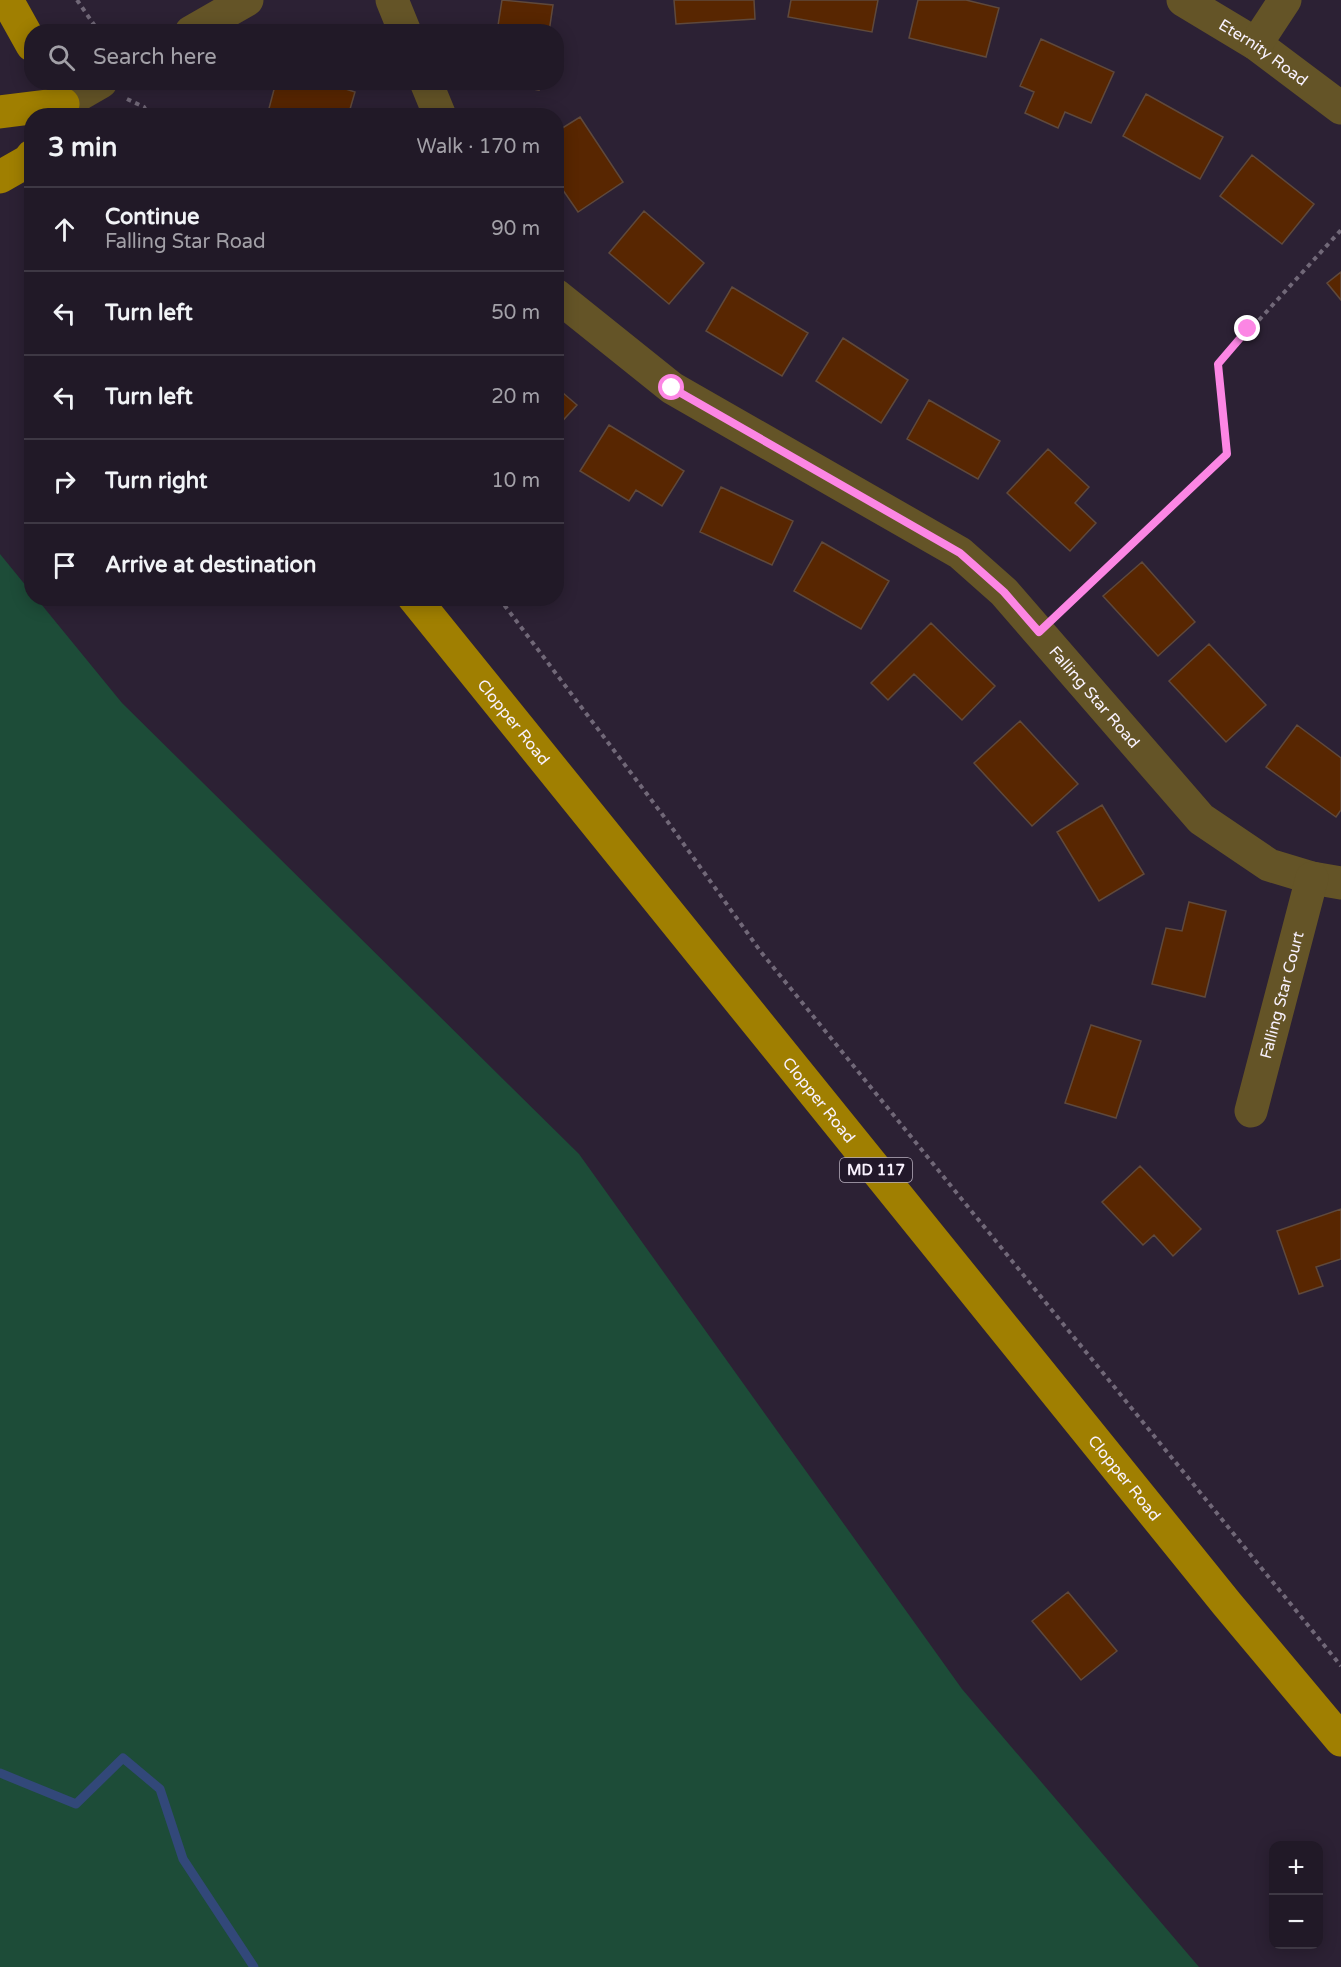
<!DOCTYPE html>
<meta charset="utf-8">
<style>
:root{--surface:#211927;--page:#29222f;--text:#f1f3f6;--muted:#a2a0a7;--line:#3e3844}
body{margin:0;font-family:"Varela Round",sans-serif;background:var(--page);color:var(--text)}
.controls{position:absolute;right:18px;bottom:18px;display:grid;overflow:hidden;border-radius:12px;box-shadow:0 3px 15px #0003}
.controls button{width:54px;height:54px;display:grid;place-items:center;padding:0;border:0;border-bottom:2px solid var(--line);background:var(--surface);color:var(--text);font:30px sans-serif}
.stop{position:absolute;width:18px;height:18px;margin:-14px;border:4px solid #fc86e4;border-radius:50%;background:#fff}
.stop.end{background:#fc86e4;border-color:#fff;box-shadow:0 2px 6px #0008}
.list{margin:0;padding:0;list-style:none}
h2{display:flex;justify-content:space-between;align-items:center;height:78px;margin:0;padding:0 24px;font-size:26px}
h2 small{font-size:20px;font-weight:400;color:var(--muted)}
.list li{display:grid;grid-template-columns:39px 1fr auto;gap:18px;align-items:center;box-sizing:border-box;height:84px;padding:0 24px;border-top:2px solid var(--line)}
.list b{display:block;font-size:22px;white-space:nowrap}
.list p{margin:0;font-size:20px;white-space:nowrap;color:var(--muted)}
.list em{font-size:20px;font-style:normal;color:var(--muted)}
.icon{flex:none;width:33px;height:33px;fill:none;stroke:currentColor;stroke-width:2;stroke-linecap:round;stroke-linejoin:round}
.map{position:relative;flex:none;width:1341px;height:1967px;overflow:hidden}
.search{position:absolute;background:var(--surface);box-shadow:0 3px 15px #0003;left:24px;top:24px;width:540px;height:66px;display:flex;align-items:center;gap:15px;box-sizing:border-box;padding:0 21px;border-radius:24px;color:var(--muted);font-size:22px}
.panel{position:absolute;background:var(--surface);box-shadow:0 3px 15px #0003;left:24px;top:108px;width:540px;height:498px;border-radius:24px}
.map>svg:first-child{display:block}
</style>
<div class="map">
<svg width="1341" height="1967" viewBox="0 0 1341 1967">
<rect width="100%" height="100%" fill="#2c2134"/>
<!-- green -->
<path fill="#1d4c38" d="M0,554L31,592L32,598L37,599L122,703L579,1154L962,1689L1199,1967H0Z"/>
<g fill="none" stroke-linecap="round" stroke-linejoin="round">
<!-- stream -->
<path stroke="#324879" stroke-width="9" d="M0,1773L76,1804L123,1758L160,1789L183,1859L254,1967"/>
</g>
<!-- building -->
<path fill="#582601" stroke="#5f493c" stroke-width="1.5" d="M502,0L553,5L549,32H497Z
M674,0H754L755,19L676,24Z
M791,0H878L872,32L788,17Z
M918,0H966L999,8L986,57L909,38Z
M1041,39L1114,72L1091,123L1065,112L1058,128L1025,113L1034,92L1020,86Z
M276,82H324L355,92L348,116H267Z
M498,82H540L539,90Z
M1146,94L1223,137L1200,179L1123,136Z
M580,117L623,182L578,212L556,180V132Z
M1252,155L1314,204L1282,244L1220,196Z
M644,211L704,263L669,304L609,253Z
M1341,272V300L1327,283Z
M732,287L808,333L782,376L706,331Z
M843,338L908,380L881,423L816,381Z
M556,387L577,405L556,428Z
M929,400L1000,441L978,479L907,439Z
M609,425L684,471L662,506L636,490L629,501L580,471Z
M1048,449L1089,487L1075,503L1096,523L1070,551L1007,493Z
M721,487L793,521L772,565L700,532Z
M822,542L889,581L861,629L794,591Z
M1142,562L1195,622L1158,656L1103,596Z
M931,623L995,686L962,720L914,674L888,700L871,683Z
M1209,644L1266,705L1226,742L1169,681Z
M1020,721L1078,784L1032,826L974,763Z
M1297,725L1341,758V810L1336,817L1266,767Z
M1102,805L1144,874L1099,901L1057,832Z
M1189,902L1226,911L1205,997L1152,984L1166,928L1182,931Z
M1091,1025L1141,1041L1116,1118L1065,1103Z
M1140,1166L1201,1229L1173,1256L1154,1235L1143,1245L1102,1202Z
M1341,1209V1259L1316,1267L1323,1286L1299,1294L1277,1231Z
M1068,1592L1117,1651L1081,1680L1032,1621Z"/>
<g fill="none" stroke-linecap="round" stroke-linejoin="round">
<!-- path -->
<path stroke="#716878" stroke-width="4" stroke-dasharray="4.5 4.5" stroke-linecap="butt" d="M77,0L99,32
M127,99L144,107L149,116
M499,598L665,818L761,952L1341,1666
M1062,611L1227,454L1218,365L1341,230"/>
<!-- minor -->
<g stroke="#645427" stroke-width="33">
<path d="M392,0L405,32"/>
<path id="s1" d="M1183,0L1256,44L1341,108"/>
<path d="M191,32L247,0"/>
<path d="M1256,44L1285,0"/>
<path d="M426,82L440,116"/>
<path d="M63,104L101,82"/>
<path id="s2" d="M556,295L672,388L960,553L1004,592L1201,819L1269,865L1312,878L1341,883"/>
<path id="s3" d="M1251,1111L1312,878"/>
</g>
<!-- major -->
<g stroke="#a07f01" stroke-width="33">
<path d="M7,0L32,45"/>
<path d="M0,112L63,104"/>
<path d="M0,177L28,161L32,156"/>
<path id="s4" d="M414,598L1227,1604L1341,1740"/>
</g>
</g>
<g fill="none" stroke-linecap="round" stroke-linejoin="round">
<!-- route -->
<path stroke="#fc86e4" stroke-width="8" d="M672,388L960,553L1004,592L1039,632L1227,454L1218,364L1248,329"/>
</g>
<g text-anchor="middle" stroke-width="6" stroke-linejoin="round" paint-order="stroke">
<!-- shield labels -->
<rect fill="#22182a" stroke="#b8b0be" stroke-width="1.5" x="840" y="1158" width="72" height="24" rx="4.5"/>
<g font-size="15" font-weight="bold" fill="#f8f1fd">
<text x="876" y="1175">MD 117</text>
</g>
<!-- street labels -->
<g font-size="16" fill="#f8f1fd" stroke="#22182a">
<text dy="6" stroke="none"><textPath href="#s1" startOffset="96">Eternity Road</textPath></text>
<text dy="6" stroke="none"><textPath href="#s2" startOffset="678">Falling Star Road</textPath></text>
<text dy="6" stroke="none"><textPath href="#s4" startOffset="159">Clopper Road</textPath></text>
<text dy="6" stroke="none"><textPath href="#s3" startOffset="120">Falling Star Court</textPath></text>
<text dy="6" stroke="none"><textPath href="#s4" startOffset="645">Clopper Road</textPath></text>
<text dy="6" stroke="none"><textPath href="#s4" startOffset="1131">Clopper Road</textPath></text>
</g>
</g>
</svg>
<div class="controls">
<button>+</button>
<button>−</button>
</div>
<div class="stop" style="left:672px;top:388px"></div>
<div class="stop end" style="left:1248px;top:329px"></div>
<div class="search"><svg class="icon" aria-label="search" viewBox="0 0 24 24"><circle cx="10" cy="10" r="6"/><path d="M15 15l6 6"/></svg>Search here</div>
<section class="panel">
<h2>3 min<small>Walk · 170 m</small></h2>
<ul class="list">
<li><svg class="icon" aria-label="ahead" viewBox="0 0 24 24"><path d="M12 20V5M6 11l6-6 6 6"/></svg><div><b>Continue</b><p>Falling Star Road</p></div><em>90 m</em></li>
<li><svg class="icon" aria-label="left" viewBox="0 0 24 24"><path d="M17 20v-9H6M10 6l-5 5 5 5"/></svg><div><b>Turn left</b></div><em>50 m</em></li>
<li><svg class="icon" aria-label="left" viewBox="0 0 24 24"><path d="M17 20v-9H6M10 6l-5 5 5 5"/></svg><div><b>Turn left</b></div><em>20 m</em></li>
<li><svg class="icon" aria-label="right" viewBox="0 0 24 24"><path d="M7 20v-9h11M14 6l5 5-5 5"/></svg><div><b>Turn right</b></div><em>10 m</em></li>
<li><svg class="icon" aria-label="arrive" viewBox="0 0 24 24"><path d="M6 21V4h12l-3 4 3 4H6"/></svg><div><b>Arrive at destination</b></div></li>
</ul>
</section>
</div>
